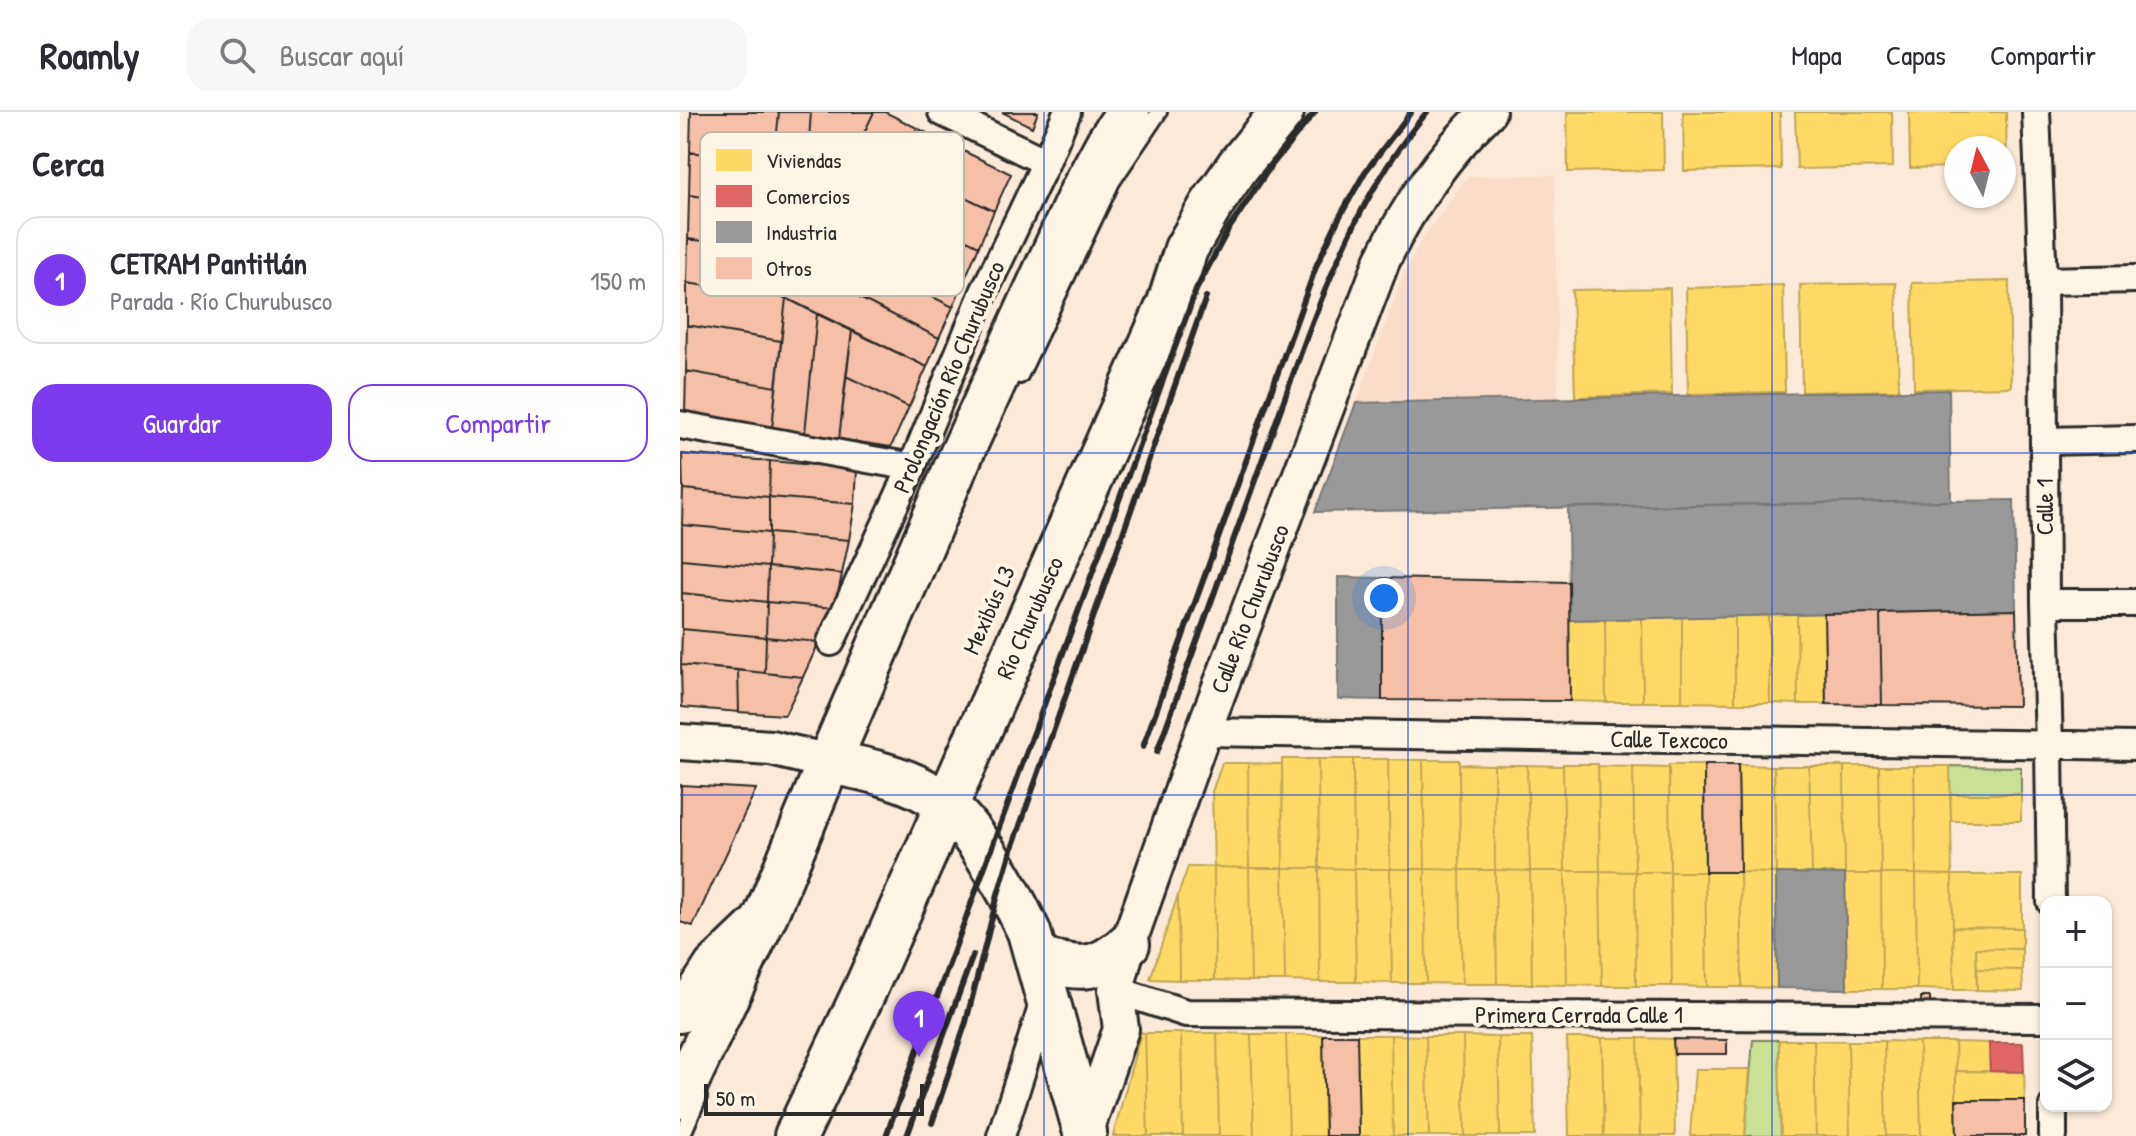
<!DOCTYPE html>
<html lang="es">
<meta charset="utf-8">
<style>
:root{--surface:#fff;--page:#f7f7f7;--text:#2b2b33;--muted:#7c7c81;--line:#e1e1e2;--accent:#7c3aed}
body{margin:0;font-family:"Patrick Hand",sans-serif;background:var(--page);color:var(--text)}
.controls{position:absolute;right:24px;bottom:24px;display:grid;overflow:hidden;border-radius:16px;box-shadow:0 2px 6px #0004}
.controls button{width:72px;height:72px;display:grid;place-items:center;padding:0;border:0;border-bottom:2px solid var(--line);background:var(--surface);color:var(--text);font:40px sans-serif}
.compass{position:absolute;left:1264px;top:24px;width:72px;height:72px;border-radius:50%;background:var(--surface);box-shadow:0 2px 6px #0004;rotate:353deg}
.scale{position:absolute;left:24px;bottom:20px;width:220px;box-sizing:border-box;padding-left:8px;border:4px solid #2b2b2b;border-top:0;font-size:22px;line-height:28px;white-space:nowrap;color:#2b2b2b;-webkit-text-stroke:6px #fcf5e5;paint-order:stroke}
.you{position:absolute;left:704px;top:486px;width:28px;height:28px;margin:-20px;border:6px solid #fff;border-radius:50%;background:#1a73e8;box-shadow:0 0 0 12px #1a73e833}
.badge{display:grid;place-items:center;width:52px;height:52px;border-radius:50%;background:var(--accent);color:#fff;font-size:26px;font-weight:700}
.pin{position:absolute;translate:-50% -66px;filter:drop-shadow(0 2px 4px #0008)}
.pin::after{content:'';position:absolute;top:42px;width:28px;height:24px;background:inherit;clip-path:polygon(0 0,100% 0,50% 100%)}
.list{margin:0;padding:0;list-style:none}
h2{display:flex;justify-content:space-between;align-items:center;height:104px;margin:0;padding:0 32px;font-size:34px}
h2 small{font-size:26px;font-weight:400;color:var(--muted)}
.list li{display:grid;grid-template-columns:52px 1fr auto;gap:24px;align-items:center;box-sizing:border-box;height:128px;margin:0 16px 16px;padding:0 16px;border:2px solid var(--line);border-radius:24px}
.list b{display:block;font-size:30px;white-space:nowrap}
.list p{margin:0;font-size:26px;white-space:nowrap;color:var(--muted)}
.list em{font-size:26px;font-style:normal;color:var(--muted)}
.actions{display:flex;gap:16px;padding:24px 32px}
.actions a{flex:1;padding:18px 0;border:2px solid var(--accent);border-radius:24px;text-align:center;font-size:28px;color:var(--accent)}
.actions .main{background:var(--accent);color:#fff}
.icon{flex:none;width:44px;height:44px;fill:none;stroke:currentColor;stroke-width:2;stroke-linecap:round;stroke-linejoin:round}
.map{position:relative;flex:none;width:1456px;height:1024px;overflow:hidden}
header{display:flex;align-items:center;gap:48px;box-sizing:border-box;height:112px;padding:0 40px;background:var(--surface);border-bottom:2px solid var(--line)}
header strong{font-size:38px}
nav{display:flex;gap:44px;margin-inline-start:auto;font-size:28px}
.search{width:560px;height:72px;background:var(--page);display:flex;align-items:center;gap:20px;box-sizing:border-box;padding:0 28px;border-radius:24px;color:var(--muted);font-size:30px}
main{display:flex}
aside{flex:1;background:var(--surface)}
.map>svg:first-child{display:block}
</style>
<header>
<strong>Roamly</strong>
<div class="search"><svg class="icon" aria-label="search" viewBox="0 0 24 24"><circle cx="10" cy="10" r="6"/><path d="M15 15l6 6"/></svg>Buscar aquí</div>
<nav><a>Mapa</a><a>Capas</a><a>Compartir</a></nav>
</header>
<main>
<aside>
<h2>Cerca<small></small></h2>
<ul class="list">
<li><span class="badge">1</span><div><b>CETRAM Pantitlán</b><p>Parada · Río Churubusco</p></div><em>150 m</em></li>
</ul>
<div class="actions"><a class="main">Guardar</a><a>Compartir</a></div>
</aside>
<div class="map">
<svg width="1456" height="1024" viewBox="0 0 1456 1024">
<rect width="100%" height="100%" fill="#fbead9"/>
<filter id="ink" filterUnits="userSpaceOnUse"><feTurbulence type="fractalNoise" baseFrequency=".0125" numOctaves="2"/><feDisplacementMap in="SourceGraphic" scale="16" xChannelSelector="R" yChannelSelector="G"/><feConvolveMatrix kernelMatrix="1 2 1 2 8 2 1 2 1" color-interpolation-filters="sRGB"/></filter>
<g filter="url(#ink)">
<!-- built -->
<path fill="#f9ddca" d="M875,63L878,287L676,291L723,164L741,128L788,64Z"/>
<!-- green -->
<path fill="#c9e095" stroke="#7a8660" stroke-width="2" d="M1270,654L1341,655V682H1270Z
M1073,928H1099L1101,1024H1065Z"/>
<!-- homes -->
<path fill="#ffd966" stroke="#bfa554" stroke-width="2" d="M887,0H983L984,58L888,60Z
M1003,0H1100L1101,57L1004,59Z
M1115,0H1212L1213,55L1117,57Z
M1229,0H1326L1327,53H1324V36H1276V55L1230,56Z
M1329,169L1331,275L1234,277L1232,171Z
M1216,171L1219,278L1122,280L1120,173Z
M1103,173L1105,280L1008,282L1006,176Z
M990,176L992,282L895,285L892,178Z
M1144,502L1146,592H1118L1117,503Z
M1089,503H1117L1118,592L1090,591Z
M1089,503L1090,591H1055V504Z
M1055,504V591L1002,590V505Z
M1002,505V590H963L962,506Z
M962,506L963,590H926L925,507Z
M925,507L926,590L890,589L889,508Z
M602,647H638L639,756H603Z
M638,647H673L674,757L639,756Z
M673,647H708L710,757H674Z
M708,647L743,648L745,757H710Z
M743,648H779L780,758L745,757Z
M542,651H568L569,756L534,755L532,680Z
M568,651L602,652L603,756H569Z
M779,652L814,653L815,758H780Z
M883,652H918L920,759H885Z
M814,653H847L850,759L815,758Z
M847,653L883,654L885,759H850Z
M989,653H1024L1025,760H990Z
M1058,653L1094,654L1096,761L1060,760Z
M918,654L953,655L955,760L920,759Z
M1094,654H1129L1132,761H1096Z
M1129,654H1164L1165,762L1132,761Z
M1164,654H1199L1201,762H1165Z
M1199,654H1234L1236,762H1201Z
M1234,654H1270L1272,763L1236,762Z
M953,655L989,656L990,760H955Z
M1270,682H1341V709H1271Z
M508,755H534L535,868H499L498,783Z
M534,755L569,756L571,869L535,868Z
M569,756H603L605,869H571Z
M603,756H639L640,870L605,869Z
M639,756L674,757L676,870H640Z
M674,757H710L712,871L676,870Z
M710,757H745L746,871H712Z
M745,757L780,758L782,872L746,871Z
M780,758H815L817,872H782Z
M815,758L850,759L852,872H817Z
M850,759H885L887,873L852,872Z
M885,759H920L922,874L887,873Z
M920,759L955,760L956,874H922Z
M955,760H990L992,874H956Z
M990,760H1025L1027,875L992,874Z
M1025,760H1060L1062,875H1027Z
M1060,760L1096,761L1097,876L1062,875Z
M1165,762H1201L1202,877H1167Z
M1201,762H1236L1237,877H1202Z
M1236,762L1272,763L1274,878L1237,877Z
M1272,763H1342V816L1273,815Z
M498,783L499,868L470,867Z
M1273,815L1342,816V837L1296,836L1297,878H1274Z
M1296,836L1342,837V858L1297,857Z
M1297,857L1342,858L1343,879L1297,878Z
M461,920L465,921L468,1024H433Z
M465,921H501L503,1024H468Z
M501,921H537L539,1024H503Z
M537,921L571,922L574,1024H539Z
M571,922H606L609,1024H574Z
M606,922L643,923L645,1024H609Z
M677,923H711L713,1024H679Z
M711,923L746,924L749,1024H713Z
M746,924H783L785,1024H749Z
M783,924L818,925L820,1024H785Z
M818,925H852L855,1024H820Z
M887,926H922L924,1024H889Z
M922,926H958L960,1024H924Z
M958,926L993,927L995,1024H960Z
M1099,928H1134L1136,1024H1101Z
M1134,928L1168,929L1170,1024H1136Z
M1168,929H1204L1206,1024H1170Z
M1204,929L1239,930L1241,1024H1206Z
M1239,930H1275L1277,1024H1241Z
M1275,930L1309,931L1310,959H1276Z
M1015,957H1070L1065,1024H1010Z
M1276,959L1344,960L1345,988H1276Z"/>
<!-- shops -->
<path fill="#e06666" stroke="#aa5454" stroke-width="2" d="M1309,931H1343L1344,960L1310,959Z"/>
<!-- industry -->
<path fill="#999" stroke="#787878" stroke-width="2" d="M1269,278L1271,389L635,400L676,291Z
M1334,388L1336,498L889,508L888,395Z
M658,465L702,466V588L658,587Z
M1096,761L1165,762L1167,877L1097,876Z"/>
<!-- building -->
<path fill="#f5c0a7" stroke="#2b2b2b" stroke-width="2" d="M11,0H99L94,51L10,40Z
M99,0H131L127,55L94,51Z
M131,0H194L165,61L127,55Z
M194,0H205L237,16L202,86L162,67Z
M322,0H358L352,15Z
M237,16L273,34L241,106L202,86Z
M273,34L331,62L314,99L256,71Z
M10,40L94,51L165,61L146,101L9,83Z
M162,67L299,134L273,195L134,126Z
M256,71L314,99L299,134L241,106Z
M9,83L146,101L127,143L8,127Z
M134,126L273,195L259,226L120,156Z
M8,127L127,143L106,186L7,171Z
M120,156L259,226L247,255L106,186Z
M7,171L106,186L101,229L7,213Z
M106,186L137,202L125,321L92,316Z
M137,202L172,219L159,327L125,321Z
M7,213L101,229L96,275L6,259Z
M172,219L247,255L229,295L166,264Z
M6,259L96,275L92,316L5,301Z
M166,264L229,295L211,335L159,327Z
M2,342L90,349L89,385L3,377Z
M90,349L177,357L175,392L89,385Z
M3,377L89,385V421L2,413Z
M89,385L175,392L169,428L89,421Z
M2,413L89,421L88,455L2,447Z
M89,421L169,428L162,462L88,455Z
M2,447L88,455L87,490L2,481Z
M88,455L162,462L155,496L87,490Z
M702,466L889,470L890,589L702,588Z
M2,481L87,490L86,525L2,517Z
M87,490L155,496L139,530L86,525Z
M1336,498L1338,594L1202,593L1200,501Z
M1200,501L1202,593L1146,592L1144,502Z
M2,517L86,525L85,561L1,553Z
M86,525L139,530L123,565L85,561Z
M1,553L58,558L59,600L2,595Z
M58,558L85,561L123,565L105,603L59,600Z
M1024,653H1058L1060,760H1025Z
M1,673L76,677L13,814L0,810Z
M1241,885H1250V895H1241Z
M643,923H677L679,1024H645Z
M993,927L1047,928V942H994Z
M1276,988H1345V1024H1277Z"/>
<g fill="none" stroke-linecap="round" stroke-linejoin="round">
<defs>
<path id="service" d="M340,264L432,70L479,0
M2,1024L19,985"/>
<path id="minor" d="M262,0L366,50
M1356,0L1363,169L1365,491L1369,634L1371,790
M1363,169L1456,167
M0,313L232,355
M1364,329L1456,327
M1365,491H1456
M151,530L232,355L304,180L366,50L387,0
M523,620L1456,634
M436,878L506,901L1366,906
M1373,994V1024
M321,1024L365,886"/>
<path id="tertiary" d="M0,630L91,636L149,650
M0,903L32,853L78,809
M404,1024L441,917L436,878L448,832L523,620L702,149C729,93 763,43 808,0"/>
<path id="primary" d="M149,650C182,656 220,664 249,681C289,704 330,779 349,820L405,1020
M358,847C399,857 415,862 448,832
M0,985L87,800L149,650L281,343L401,80L428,30L448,0
M116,1024L185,878L489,191L506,137L532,92L558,54L602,0"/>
</defs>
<!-- service casing -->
<use href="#service" stroke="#2b2b2b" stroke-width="20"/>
<!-- minor casing -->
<use href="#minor" stroke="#2b2b2b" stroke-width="32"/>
<!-- tertiary casing -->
<use href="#tertiary" stroke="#2b2b2b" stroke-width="40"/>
<!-- primary casing -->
<use href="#primary" stroke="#2b2b2b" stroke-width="48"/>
<!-- service -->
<use href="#service" stroke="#fcf5e5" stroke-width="14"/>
<!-- minor -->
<use href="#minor" stroke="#fcf5e5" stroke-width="26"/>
<!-- tertiary -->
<use href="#tertiary" stroke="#fcf5e5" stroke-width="34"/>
<!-- primary -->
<use href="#primary" stroke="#fcf5e5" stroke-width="42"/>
<!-- rail -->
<path stroke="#2b2b2b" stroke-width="6" d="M463,635L637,152L659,106L685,60L731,0
M477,640L627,224C658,143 690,68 747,0
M252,1011L286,910L318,782L330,742L526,185
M206,1024L516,178L548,118L590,55L635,0
M227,1024L293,843"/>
</g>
</g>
<!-- grid -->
<path fill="none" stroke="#1d4ed8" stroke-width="2" stroke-opacity="0.55" d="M364,0V1024M728,0V1024M1092,0V1024M0,341H1456M0,683H1456"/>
<g text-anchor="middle" stroke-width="8" stroke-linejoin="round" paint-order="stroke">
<!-- street labels -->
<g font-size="24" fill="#2b2b2b" stroke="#fcf5e5">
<text transform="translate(269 265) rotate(-67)" y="8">Prolongación Río Churubusco</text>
<text transform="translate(1365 395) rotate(-90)" y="8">Calle 1</text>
<text transform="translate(570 497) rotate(-69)" y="8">Calle Río Churubusco</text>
<text transform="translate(309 498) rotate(-66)" y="8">Mexibús L3</text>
<text transform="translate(350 506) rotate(-66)" y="8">Río Churubusco</text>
<text transform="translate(989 628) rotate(1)" y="8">Calle Texcoco</text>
<text x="899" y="911">Primera Cerrada Calle 1</text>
</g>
</g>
<!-- legend -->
<rect x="20" y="20" width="264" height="164" rx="12" fill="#fcf5e5" stroke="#bdb8ad" stroke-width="2"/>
<rect x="36" y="37" width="36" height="22" fill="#ffd966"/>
<rect x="36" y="73" width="36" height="22" fill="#e06666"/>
<rect x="36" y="109" width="36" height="22" fill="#999"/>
<rect x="36" y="145" width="36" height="22" fill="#f5c0a7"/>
<g font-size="22" fill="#2b2b2b">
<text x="86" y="56">Viviendas</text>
<text x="86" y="92">Comercios</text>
<text x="86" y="128">Industria</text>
<text x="86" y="164">Otros</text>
</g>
</svg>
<div class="controls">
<button>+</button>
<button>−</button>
<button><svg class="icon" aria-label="layers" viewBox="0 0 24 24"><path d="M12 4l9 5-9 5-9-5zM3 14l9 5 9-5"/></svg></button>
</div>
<svg class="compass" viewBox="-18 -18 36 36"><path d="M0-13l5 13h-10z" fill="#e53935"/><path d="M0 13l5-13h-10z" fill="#7c7c81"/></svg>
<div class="scale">50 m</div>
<div class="you"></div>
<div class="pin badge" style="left:239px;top:945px">1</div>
</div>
</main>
